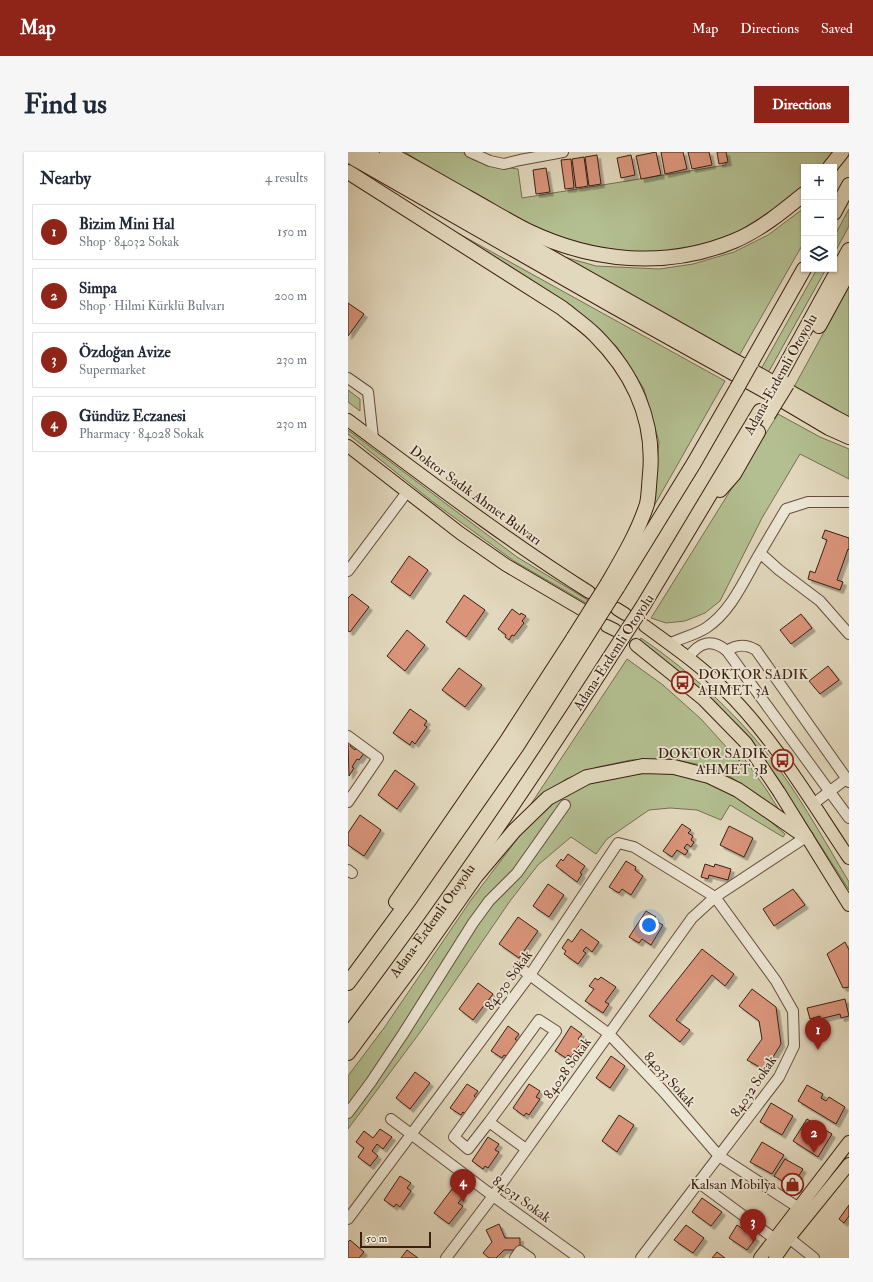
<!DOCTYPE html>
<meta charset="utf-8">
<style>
:root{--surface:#fff;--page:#f6f6f7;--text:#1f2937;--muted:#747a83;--line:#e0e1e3;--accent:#8f2418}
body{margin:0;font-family:"IM FELL Double Pica",serif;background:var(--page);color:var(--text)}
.controls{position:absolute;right:12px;top:12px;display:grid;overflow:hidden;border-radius:0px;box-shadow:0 1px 3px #0004}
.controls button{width:36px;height:36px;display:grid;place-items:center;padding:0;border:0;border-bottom:1px solid var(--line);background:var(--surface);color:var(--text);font:20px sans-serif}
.scale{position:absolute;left:12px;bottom:10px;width:71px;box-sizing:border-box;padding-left:4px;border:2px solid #3c1f11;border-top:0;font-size:11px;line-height:14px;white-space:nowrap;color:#3c1f11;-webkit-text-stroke:3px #ece6d4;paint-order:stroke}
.you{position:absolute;left:301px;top:773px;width:14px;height:14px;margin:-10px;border:3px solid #fff;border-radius:50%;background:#1a73e8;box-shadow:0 0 0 6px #1a73e833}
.badge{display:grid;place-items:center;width:26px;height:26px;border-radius:50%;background:var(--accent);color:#fff;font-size:13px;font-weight:700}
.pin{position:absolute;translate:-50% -33px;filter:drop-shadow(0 1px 2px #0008)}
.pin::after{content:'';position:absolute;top:21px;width:14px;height:12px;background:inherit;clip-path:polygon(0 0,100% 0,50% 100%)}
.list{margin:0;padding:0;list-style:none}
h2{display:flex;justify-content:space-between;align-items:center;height:52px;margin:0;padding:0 16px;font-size:17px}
h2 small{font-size:13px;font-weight:400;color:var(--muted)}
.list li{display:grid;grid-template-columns:26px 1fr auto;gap:12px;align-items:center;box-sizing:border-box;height:56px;margin:0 8px 8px;padding:0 8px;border:1px solid var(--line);border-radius:0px}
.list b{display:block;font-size:15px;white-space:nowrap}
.list p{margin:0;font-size:13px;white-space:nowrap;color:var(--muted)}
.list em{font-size:13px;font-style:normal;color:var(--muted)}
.icon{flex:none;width:22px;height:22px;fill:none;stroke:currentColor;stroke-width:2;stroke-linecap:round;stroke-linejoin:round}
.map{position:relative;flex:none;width:501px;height:1106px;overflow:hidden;border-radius:0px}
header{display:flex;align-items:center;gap:24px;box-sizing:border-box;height:56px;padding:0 20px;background:var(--accent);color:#fff}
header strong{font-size:19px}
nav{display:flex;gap:22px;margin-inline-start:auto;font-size:14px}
.intro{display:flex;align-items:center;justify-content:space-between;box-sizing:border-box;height:96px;padding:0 24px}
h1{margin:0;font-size:28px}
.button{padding:10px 18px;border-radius:0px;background:var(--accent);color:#fff;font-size:14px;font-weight:700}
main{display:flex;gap:24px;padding:0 24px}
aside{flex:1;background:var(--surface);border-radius:0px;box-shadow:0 1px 3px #0004}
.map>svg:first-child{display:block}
</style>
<header>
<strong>Map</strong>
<nav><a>Map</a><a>Directions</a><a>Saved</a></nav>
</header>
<div class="intro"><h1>Find us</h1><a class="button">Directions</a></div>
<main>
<aside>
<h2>Nearby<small>4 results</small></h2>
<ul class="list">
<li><span class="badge">1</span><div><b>Bizim Mini Hal</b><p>Shop · 84032 Sokak</p></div><em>150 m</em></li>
<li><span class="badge">2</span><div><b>Simpa</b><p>Shop · Hilmi Kürklü Bulvarı</p></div><em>200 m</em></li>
<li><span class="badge">3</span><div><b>Özdoğan Avize</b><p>Supermarket</p></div><em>230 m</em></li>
<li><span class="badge">4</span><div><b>Gündüz Eczanesi</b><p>Pharmacy · 84028 Sokak</p></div><em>230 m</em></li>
</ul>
</aside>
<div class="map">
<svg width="501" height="1106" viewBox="0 0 501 1106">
<defs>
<filter id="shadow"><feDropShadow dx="3.5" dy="3.5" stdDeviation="0" flood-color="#0004"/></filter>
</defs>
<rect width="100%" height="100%" fill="#e2d8bd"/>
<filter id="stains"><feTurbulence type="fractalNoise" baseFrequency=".005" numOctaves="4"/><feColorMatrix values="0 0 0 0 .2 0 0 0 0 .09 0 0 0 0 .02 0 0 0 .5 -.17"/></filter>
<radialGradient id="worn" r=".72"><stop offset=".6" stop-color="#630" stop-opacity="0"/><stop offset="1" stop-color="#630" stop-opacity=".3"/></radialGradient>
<!-- green -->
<path fill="#b3bf91" stroke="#786f51" d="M57,0H114L126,8L141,13L170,17L174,46L378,13L376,0H485L473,15H456V33L442,47L388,81L358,93L330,99L298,101L251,97L202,82L120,41Z
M456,56V90L391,204L206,102L248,114L311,117L345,112L386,100L420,83Z
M501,57V74L486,102V85Z
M106,79L377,229L302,361L306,345L311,290L296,237L269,195L225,155Z
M469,117H478L420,221L413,217Z
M501,134V265L487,259L446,235Z
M0,238L12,247V259L0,250Z
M430,262L472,285L501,297V327L452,302L414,366L372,449L357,461L337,469L318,471L303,466Z
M0,278L169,405L240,448L238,451L166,409L85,350L0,282Z
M293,486C347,523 395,567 433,620C458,655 479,693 501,730V738L428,624L396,583L289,492Z
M279,507L315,533L353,567L391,609L395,605L418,637L433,661L383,625L353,613L323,607L283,608L250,615L218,627L183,652Z
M302,621L328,622L356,630L381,640L408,657L437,682L435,685L382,653L373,668L349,658L322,656L301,658L259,687L248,702L223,685L190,713L162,749L73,879L0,977V924L36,876L123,748L173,682L212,645L237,632L268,624Z"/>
<!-- building -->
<path fill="#d9947a" stroke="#3c1f11" filter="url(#shadow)" d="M308,0L313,23L293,27L288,4Z
M313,0H335L339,17L317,22Z
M340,0H361L364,13L344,17Z
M369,0H378L380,10L371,12Z
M249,3L253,32L241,34L237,5Z
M283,3L287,23L273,26L269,6Z
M236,5L240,34L228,36L224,7Z
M223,7L226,36L217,37L213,8Z
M198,16L202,40L188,42L185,18Z
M0,151L16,162L0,184Z
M477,378L501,386V398L500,397L489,428L495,430L492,438L460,427L462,419L467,421L479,388L474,386Z
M61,404L80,418L62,444L43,430Z
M4,442L21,455L2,480L0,479V446Z
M116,443L137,458L118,485L98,470Z
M164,457L172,463L173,461L178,464L174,469L176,471L166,484L164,483L161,488L157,485L158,483L150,477Z
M453,462L464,476L443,492L432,478Z
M59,478L77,493L57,519L39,504Z
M480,514L491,528L472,542L461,529Z
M111,516L134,533L117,555L94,538Z
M62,557L79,569L76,573L79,575L67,592L64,589L62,593L45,581Z
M0,589L4,592L2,594L7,598L9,595L17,600L11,608L9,607L4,615L6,616L1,624Z
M47,618L67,632L49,657L30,643Z
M12,663L33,678L16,704L0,693V681Z
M334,672L343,678L340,681L345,684L343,688L346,690L343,695L339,692L336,696L340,699L337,703L329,698L324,705L315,699Z
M381,674L405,686L396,705L372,693Z
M220,702L237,714L232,721L234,722L229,730L208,714L213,707L215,709Z
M278,709L288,715L287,718L295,724L283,743L274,737L271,741L261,735Z
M357,712L366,715L367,712L383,717L380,728L361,723L360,727L353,725Z
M200,732L216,743L201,765L185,754Z
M445,737L457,753L426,774L415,757Z
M298,759L308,765L306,768L315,773L303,793L294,787L291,791L281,785Z
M170,765L190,779L171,806L151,792Z
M233,777L251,790L244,800L238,795L235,799L238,801L230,812L216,802L218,799L214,796L220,787L224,790Z
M497,790L501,798V835L495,836L479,802Z
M354,797L386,822L377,834L364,823L328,868L342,878L332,890L301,864Z
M253,825L268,835L257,850L261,852L255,861L237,849L246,837L241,834L247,826L250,828Z
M130,831L145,842L125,868L111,857Z
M404,837L428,855L433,892L417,918L399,908L414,887L411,869L391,854Z
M497,847L501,864L493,866L492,862L472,867V864L462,867L459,856Z
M160,874L171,882L167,887L171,890L160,905L156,903L154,906L143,899Z
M223,874L234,882L230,887L234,890L223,905L220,903L218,906L207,899Z
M263,904L277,914L262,936L248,926Z
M67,920L82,931L62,957L48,946Z
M119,932L130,939L126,944L129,947L119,963L115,960L113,963L102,956Z
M181,932L192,939L188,945L192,947L181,963L178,961L176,964L165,956Z
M459,933L475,942L473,946L478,949L481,945L497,955L488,972L450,949Z
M423,951L445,964L434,983L412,970Z
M271,963L286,973L269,1000L254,989Z
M459,967L484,982L470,1005L445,989Z
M32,977L44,985L35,997L29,992L24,999L30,1004L22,1014L10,1005L16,996L8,990L16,979L25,986Z
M140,985L151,992L147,998L151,1000L140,1016L137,1014L135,1017L124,1009Z
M414,990L436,1003L424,1022L402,1010Z
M437,1007L455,1017L444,1035L426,1024Z
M52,1024L63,1031L59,1036L63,1039L52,1055L48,1052L46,1055L36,1048Z
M104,1037L115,1045L110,1051L115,1054L101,1072L86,1061Z
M354,1046L374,1060L363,1074L344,1060Z
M501,1053V1064L496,1071L491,1067Z
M151,1072L157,1086H172V1098H156L148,1106H141L135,1101L144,1090L138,1078Z
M338,1073L356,1086L345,1101L326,1088Z
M389,1073L408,1086L399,1098L381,1086Z
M2,1088L16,1100L11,1106H0V1090Z
M59,1098L70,1106H53Z
M369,1100L377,1106H364Z"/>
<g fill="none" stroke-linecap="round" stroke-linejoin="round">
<defs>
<path id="minor" d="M122,0L142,9L156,12L172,8L215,0
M0,226L20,240L25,286
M501,350H460L438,357L412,401L431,418L472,449L501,482
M0,419L59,340
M321,492C333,486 347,483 358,476C384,459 397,426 412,401
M379,499C389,492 398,492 408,498L501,630
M340,506C351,490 364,486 379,499L501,666
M0,584L30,606L0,650
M465,652L498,627
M0,718L4,721
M171,815L261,882L315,939L371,1004L451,1056
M191,868L208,879L141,970L120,997L106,985Z
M0,961L23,930L55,882L125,771L141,749L169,721L217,653
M43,967L145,1044L231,1106
M141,970L178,997
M351,1031L427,1087
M0,1067L182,823L270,691L286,695L367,745L428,829L445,859L446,894L431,925L293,1106
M441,1086L466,1106
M98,1106L145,1044L344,766L367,745L458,685
M167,1106L172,1099L182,1106"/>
<path id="major" d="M0,268C79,327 157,387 241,440
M0,294L112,381L158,413L233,457
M269,457L277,462
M259,474L267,478
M297,474C324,494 352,513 376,537C426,586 462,648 501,706
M288,493L355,547L398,591L431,640L501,753
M412,1106L501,990
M427,1106L441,1086L501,1012"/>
<g id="highway">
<path d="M16,0L486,265L501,273"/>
<path d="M39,0C67,15 94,31 121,46C141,57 160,69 180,79C245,110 318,117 386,89C412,78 434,60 456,42"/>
<path d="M0,3L263,153L437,250L481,276L501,285"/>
<path d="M482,15L494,0"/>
<path d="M0,20L214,156C225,165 237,173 247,183C285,221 307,268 302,322C301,331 301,343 299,352C290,380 275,405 260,431"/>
<path d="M486,61L501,33"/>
<path d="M471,174L501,119"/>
<path d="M403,211L456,117"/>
<path d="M430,227L501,98"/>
<path d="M372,338L386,322L410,280"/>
<path d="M269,436L346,311L389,236"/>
<path d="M295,454L412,259"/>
<path d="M48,750L158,590L226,485"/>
<path d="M0,831L62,747L169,594L235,490"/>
<path id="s1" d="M0,883C92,762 178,636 260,508"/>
<path d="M0,901L72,804L128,724L166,679L200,646L239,625L295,614L326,615L361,624L390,638L458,685"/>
</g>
</defs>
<!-- minor casing -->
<use href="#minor" stroke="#664d3c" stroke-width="12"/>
<!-- major casing -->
<use href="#major" stroke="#3c1f11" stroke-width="14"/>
<!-- highway casing -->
<use href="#highway" stroke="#3c1f11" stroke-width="16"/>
<!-- minor -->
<use href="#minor" stroke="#ece6d4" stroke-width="10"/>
<!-- major -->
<use href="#major" stroke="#e2d8bd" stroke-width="12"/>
<!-- highway -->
<use href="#highway" stroke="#e2d8bd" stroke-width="14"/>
<defs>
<path id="highway-bridge" d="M389,236L403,211
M420,263L439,232
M226,485L260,431
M235,490L269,436
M260,508L295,454"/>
</defs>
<!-- highway-bridge casing -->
<use href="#highway-bridge" stroke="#3c1f11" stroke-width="16" stroke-linecap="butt"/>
<!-- highway-bridge -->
<use href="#highway-bridge" stroke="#e2d8bd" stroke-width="14"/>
</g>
<!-- icons -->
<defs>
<symbol id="bus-ring" viewBox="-11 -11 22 22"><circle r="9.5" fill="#ece6d4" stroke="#8f2418" stroke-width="1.5"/><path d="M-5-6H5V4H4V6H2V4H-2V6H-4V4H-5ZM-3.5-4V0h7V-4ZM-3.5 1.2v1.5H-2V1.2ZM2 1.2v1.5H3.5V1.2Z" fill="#8f2418"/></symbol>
<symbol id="shop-ring" viewBox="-11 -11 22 22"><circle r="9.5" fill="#ece6d4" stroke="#8f2418" stroke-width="1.5"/><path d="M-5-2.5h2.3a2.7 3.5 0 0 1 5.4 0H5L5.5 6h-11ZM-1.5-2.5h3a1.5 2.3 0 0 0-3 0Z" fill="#8f2418"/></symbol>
</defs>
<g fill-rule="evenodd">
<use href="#bus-ring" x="322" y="518" width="25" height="25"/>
<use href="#bus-ring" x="422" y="596" width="25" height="25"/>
<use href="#shop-ring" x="432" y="1020" width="25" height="25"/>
</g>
<g text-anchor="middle" stroke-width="3.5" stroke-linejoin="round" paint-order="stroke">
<!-- street labels -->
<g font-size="14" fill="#3c1f11" stroke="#ece6d4">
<text transform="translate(432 222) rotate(-61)" y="5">Adana-Erdemli Otoyolu</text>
<text transform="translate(128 343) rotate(36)" y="5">Doktor Sadık Ahmet Bulvarı</text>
<text transform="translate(265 500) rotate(-57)" y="5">Adana-Erdemli Otoyolu</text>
<text dy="5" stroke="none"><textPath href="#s1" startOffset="142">Adana-Erdemli Otoyolu</textPath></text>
<text transform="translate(160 828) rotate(-54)" y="5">84030 Sokak</text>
<text transform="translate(219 916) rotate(-55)" y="5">84028 Sokak</text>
<text transform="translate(322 927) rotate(48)" y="5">84033 Sokak</text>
<text transform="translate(405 934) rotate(-56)" y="5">84032 Sokak</text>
<text transform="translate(174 1047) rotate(36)" y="5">84031 Sokak</text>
</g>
<!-- poi labels -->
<g font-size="14" fill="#3c1f11" stroke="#ece6d4" text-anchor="end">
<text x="350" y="527" text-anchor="start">DOKTOR SADIK<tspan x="350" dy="16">AHMET 3A</tspan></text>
<text x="420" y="606">DOKTOR SADIK<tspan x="420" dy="16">AHMET 3B</tspan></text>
<text x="428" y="1037">Kalsan Mobilya</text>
</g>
</g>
<rect width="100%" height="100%" filter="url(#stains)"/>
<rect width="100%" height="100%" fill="url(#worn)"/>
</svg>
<div class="controls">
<button>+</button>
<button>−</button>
<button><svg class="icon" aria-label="layers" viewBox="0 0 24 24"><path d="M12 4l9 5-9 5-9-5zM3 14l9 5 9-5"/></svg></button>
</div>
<div class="scale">50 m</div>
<div class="you"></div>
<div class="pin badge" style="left:470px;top:898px">1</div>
<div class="pin badge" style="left:466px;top:1001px">2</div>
<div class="pin badge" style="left:405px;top:1090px">3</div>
<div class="pin badge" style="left:115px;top:1050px">4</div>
</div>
</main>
